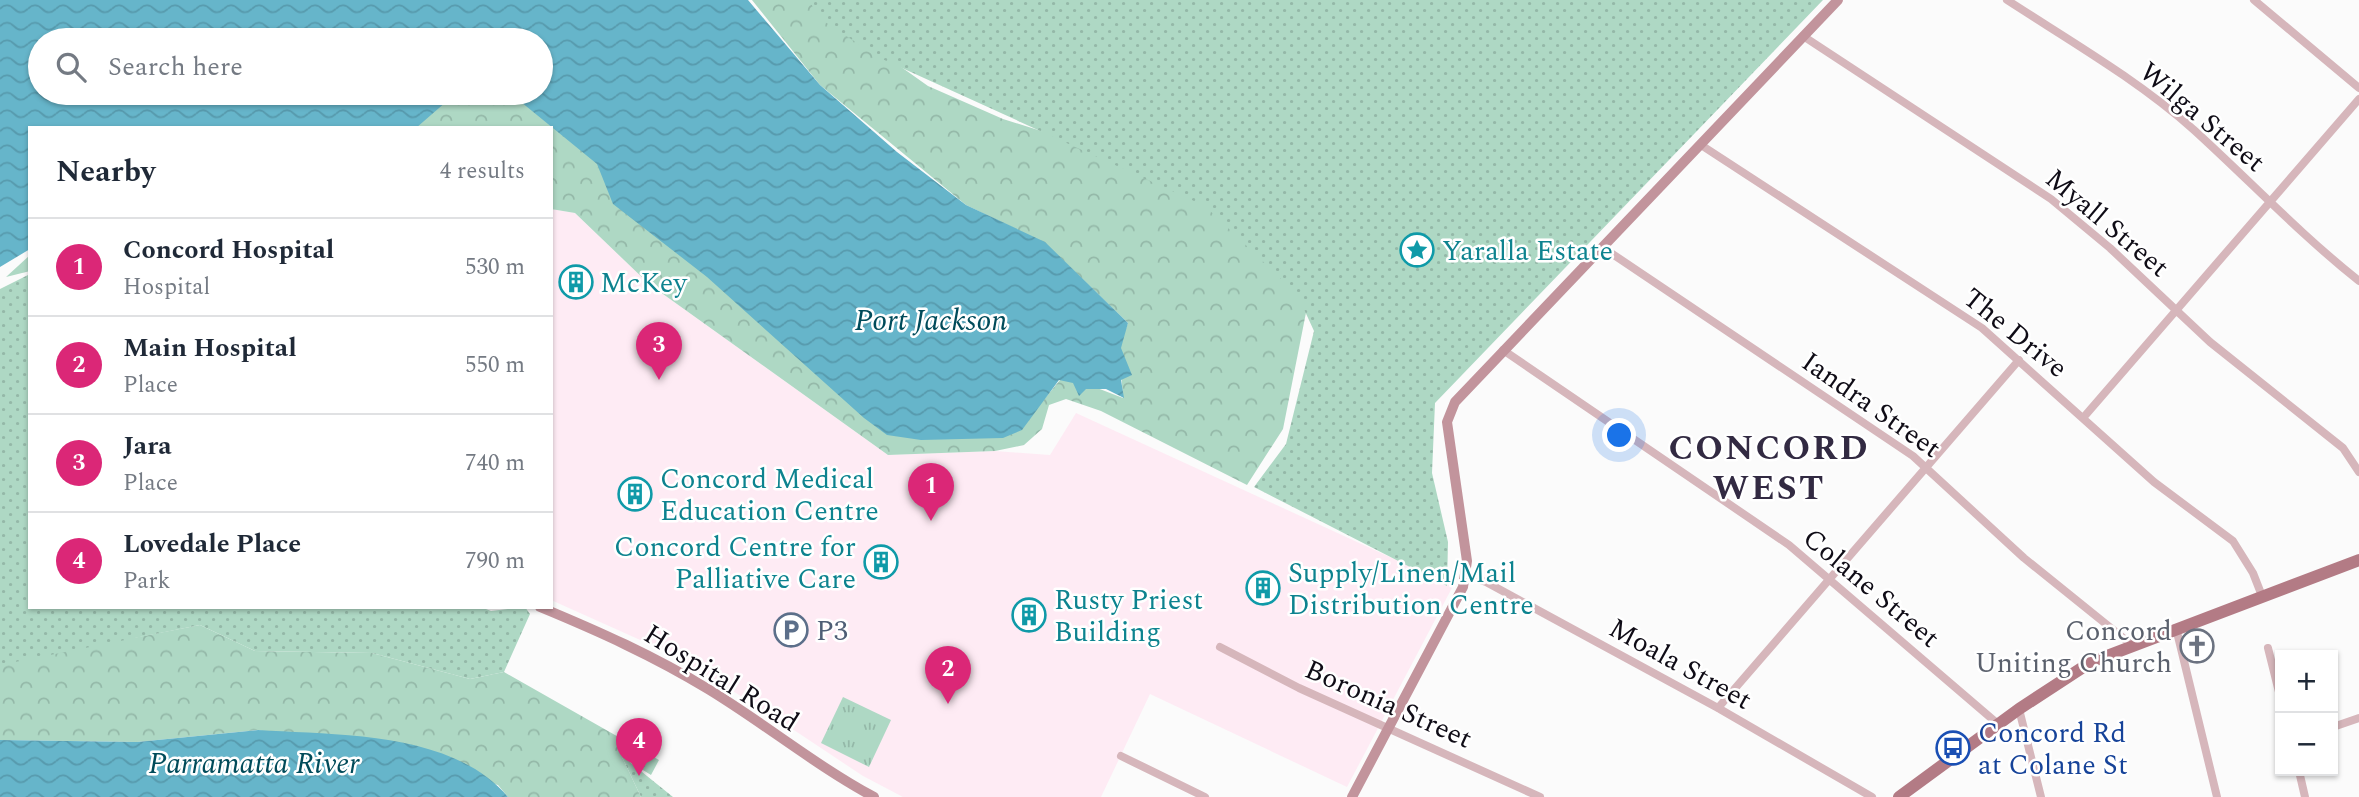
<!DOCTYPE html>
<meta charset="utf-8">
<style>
:root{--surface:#fff;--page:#f2f2f3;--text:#1f2937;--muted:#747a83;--line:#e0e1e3;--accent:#db2777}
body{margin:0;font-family:Spectral,serif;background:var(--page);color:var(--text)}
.controls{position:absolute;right:21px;bottom:21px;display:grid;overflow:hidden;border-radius:0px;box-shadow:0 2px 5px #0004}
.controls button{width:63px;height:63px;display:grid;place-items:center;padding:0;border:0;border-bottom:2px solid var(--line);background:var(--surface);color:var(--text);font:35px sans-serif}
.you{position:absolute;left:1620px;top:436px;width:24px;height:24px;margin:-18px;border:5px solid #fff;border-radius:50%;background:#1a73e8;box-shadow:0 0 0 10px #1a73e833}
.badge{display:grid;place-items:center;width:46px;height:46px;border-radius:50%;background:var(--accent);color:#fff;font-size:23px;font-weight:700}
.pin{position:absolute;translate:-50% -58px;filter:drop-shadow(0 2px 4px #0008)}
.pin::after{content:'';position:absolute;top:37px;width:24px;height:21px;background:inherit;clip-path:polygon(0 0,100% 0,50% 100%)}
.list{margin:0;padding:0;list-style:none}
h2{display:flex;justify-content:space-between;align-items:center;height:91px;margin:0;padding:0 28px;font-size:30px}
h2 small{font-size:23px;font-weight:400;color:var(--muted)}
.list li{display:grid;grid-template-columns:46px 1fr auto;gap:21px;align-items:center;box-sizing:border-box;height:98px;padding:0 28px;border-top:2px solid var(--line)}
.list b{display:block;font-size:26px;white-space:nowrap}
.list p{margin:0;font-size:23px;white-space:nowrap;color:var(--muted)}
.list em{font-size:23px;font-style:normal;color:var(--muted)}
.icon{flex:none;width:38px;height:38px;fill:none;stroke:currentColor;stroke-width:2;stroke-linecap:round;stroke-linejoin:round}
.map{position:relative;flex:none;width:2359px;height:797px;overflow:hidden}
.search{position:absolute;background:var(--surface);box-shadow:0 2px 5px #0004;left:28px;top:28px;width:525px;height:77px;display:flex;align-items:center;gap:18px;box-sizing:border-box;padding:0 24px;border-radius:38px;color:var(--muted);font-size:26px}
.panel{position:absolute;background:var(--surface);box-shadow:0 2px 5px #0004;left:28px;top:126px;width:525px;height:483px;border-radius:0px}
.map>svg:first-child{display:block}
</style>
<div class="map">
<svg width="2359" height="797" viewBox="0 0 2359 797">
<defs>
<pattern id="grass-tufts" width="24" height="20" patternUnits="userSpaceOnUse" patternTransform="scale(1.75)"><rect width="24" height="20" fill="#aed8c4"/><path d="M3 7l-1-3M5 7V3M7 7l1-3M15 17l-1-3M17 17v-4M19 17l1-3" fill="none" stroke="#94b8a8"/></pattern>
<pattern id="forest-crowns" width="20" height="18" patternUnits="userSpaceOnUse" patternTransform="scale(1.75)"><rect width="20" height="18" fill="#aed8c4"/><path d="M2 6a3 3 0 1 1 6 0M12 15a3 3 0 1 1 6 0" fill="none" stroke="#94b8a8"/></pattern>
<pattern id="park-dots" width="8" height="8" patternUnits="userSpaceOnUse" patternTransform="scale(1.75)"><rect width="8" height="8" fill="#aed8c4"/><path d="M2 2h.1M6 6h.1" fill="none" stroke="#94b8a8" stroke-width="1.8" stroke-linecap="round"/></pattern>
<pattern id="water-waves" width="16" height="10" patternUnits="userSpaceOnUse" patternTransform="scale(1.75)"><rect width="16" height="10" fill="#66b5ca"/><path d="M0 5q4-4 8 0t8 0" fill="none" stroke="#579aad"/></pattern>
</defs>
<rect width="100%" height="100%" fill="#fbfbfb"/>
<!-- medical -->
<path fill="#feebf4" d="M551,209L575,213L649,284L888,455L995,451L1050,455L1076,413L1453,586L1347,787L1150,694L1101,797H903L863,776L761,708L667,652L551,600Z"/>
<!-- grass -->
<path fill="url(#grass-tufts)" d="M843,697L891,720L869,767L821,743Z"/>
<!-- forest -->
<path fill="url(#forest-crowns)" d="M752,0H828L839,23L928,86L1003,119L1155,167L1316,262L1283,429L1247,485L1101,411L1066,399L1049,405L1042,429L1024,445L995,451L888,455L649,284L575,213L551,209V128H404L443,93H527L1037,408L1060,380L1079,381L1123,398L1119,347L1128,323L1045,243L966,205L820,85Z
M30,255V271L6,277Z
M0,590L12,606L133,638L200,625L255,651L372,653L470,679L504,672L659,760L651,775L622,757L641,797H508L498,785L258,730L137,742L0,740Z"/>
<!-- park -->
<path fill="url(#park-dots)" d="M809,0H1823L1435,403L1432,473L1448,542L1447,586L1254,487L1286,444L1314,331L1297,294L1205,206L880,58L819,18Z
M30,274V607H481L491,611L525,607L530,614L504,672L470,679L372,653L255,651L200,625L0,665V289Z
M621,755L673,797H641Z"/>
<!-- water -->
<path fill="url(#water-waves)" d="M0,0H748L820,85L897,152L966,205L1045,242L1128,323L1121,348L1132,375L1121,380L1124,398L1106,389H1086L1079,396L1073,383L1059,380L1022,430L1003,438L921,440L887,435L864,418L707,277L613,204L597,164L510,93H541V40H40V93H462L454,95L416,128H30V249L0,267Z
M258,730C336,735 453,731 508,797H0V740L137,742Z"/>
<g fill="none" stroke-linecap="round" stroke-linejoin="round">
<!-- street -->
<path stroke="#d6b6bb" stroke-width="8" d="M2007,0C2070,41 2138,80 2194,130C2250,181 2299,233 2359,281
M2254,0L2359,88
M1803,36L2051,199L2110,248L2210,342L2343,448L2359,472
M1701,145L1982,328L2154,482L2233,541L2253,573L2262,596
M1602,247L1913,456L2024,558L2132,645
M1503,350L1789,545L1998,724
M2083,418L2359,99
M1465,575L1486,582L1718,708L1872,797
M2176,628L2217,797
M1220,647L1299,688L1540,797
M2268,648L2280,696
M1718,708L2019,360
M2019,709L2041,797
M2333,727L2359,718
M1121,756L1205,797
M2299,771L2305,797"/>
<!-- secondary -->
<path stroke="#c2949c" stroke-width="10" d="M540,607C598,631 654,656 708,689C764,723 815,765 874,797
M1352,797L1463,587L1467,561L1447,422L1455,402L1838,0"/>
<!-- primary -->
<path stroke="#b37b85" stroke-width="12" d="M1899,797L2019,709L2091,662L2359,560"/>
</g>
<!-- icons -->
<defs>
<symbol id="sight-ring" viewBox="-11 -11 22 22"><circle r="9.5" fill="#fff" stroke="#0f9aa8" stroke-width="1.5"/><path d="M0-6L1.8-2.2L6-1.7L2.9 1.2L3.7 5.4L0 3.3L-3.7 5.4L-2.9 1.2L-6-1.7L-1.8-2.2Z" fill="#0f9aa8"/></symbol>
<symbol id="building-ring" viewBox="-11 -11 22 22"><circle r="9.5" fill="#fff" stroke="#0f9aa8" stroke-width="1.5"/><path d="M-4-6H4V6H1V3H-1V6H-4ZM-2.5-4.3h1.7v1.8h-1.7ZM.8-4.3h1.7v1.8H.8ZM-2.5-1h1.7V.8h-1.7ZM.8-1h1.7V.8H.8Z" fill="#0f9aa8"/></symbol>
<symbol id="parking-ring" viewBox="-11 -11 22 22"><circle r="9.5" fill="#fff" stroke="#5c6f8a" stroke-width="1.5"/><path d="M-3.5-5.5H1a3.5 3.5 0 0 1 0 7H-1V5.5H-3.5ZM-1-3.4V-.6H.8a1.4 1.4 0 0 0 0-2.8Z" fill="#5c6f8a"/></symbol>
<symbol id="church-ring" viewBox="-11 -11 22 22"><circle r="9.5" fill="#fff" stroke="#6b7280" stroke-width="1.5"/><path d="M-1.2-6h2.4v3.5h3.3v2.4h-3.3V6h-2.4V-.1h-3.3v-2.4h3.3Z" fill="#6b7280"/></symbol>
<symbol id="bus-ring" viewBox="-11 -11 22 22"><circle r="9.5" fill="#fff" stroke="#1a4fb4" stroke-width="1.5"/><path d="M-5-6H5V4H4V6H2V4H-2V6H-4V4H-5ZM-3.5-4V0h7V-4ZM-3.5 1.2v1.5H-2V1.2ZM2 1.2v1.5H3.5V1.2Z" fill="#1a4fb4"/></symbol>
</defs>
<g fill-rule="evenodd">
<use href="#sight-ring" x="1398" y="231" width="38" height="38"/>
<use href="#building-ring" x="557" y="263" width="38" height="38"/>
<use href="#building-ring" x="616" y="475" width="38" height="38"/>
<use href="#building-ring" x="862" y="543" width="38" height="38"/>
<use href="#building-ring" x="1244" y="569" width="38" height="38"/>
<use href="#building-ring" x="1010" y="596" width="38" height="38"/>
<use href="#parking-ring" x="772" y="611" width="38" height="38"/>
<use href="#church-ring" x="2178" y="627" width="38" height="38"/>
<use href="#bus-ring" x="1934" y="729" width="38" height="38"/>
</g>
<g text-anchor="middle" stroke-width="5" stroke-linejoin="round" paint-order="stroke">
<!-- street labels -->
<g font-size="28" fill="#0f0c16" stroke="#fff">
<text transform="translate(2203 116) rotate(40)" y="10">Wilga Street</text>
<text transform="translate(2108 222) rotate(40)" y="10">Myall Street</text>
<text transform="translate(2016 332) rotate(39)" y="10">The Drive</text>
<text transform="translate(1872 404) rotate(35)" y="10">Iandra Street</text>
<text transform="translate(1872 587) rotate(40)" y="10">Colane Street</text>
<text transform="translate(1681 663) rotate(29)" y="10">Moala Street</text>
<text transform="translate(722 677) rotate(32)" y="10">Hospital Road</text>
<text transform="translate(1389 703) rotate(24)" y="10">Boronia Street</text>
</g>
<!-- culture labels -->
<g font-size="28" fill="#0d838f" stroke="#fff" text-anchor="start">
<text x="1442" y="260">Yaralla Estate</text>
<text x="600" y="292">McKey</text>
<text x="660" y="488">Concord Medical<tspan x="660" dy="32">Education Centre</tspan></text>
<text x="856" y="556" text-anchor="end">Concord Centre for<tspan x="856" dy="32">Palliative Care</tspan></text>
<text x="1288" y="582">Supply/Linen/Mail<tspan x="1288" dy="32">Distribution Centre</tspan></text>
<text x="1054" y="609">Rusty Priest<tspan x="1054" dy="32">Building</tspan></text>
</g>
<!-- service labels -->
<g font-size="28" fill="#4e5e75" stroke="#fff" text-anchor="start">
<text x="816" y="640">P3</text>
</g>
<!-- worship labels -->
<g font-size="28" fill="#5b616d" stroke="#fff" text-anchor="end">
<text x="2172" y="640">Concord<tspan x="2172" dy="32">Uniting Church</tspan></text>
</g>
<!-- transit labels -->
<g font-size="28" fill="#164399" stroke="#fff" text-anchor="start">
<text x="1978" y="742">Concord Rd<tspan x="1978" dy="32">at Colane St</tspan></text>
</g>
<!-- water labels -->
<g font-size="30" font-style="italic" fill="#004b5a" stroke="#fff">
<text x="931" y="330">Port Jackson</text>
<text x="254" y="773">Parramatta River</text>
</g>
<!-- district labels -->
<g font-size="35" font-weight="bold" letter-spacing="2" fill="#322a42" stroke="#fff">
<text x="1769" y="459">CONCORD<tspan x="1769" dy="40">WEST</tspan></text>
</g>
</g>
</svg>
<div class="controls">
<button>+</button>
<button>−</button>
</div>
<div class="you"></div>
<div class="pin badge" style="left:931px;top:521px">1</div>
<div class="pin badge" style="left:948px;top:704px">2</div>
<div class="pin badge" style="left:659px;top:380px">3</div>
<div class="pin badge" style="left:639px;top:776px">4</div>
<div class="search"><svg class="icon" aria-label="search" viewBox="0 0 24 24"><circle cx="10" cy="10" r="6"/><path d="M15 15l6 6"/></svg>Search here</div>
<section class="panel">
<h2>Nearby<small>4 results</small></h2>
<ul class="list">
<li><span class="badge">1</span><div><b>Concord Hospital</b><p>Hospital</p></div><em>530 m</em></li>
<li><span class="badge">2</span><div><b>Main Hospital</b><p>Place</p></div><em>550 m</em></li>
<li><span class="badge">3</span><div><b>Jara</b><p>Place</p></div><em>740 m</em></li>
<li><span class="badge">4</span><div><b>Lovedale Place</b><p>Park</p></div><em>790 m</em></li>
</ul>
</section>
</div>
